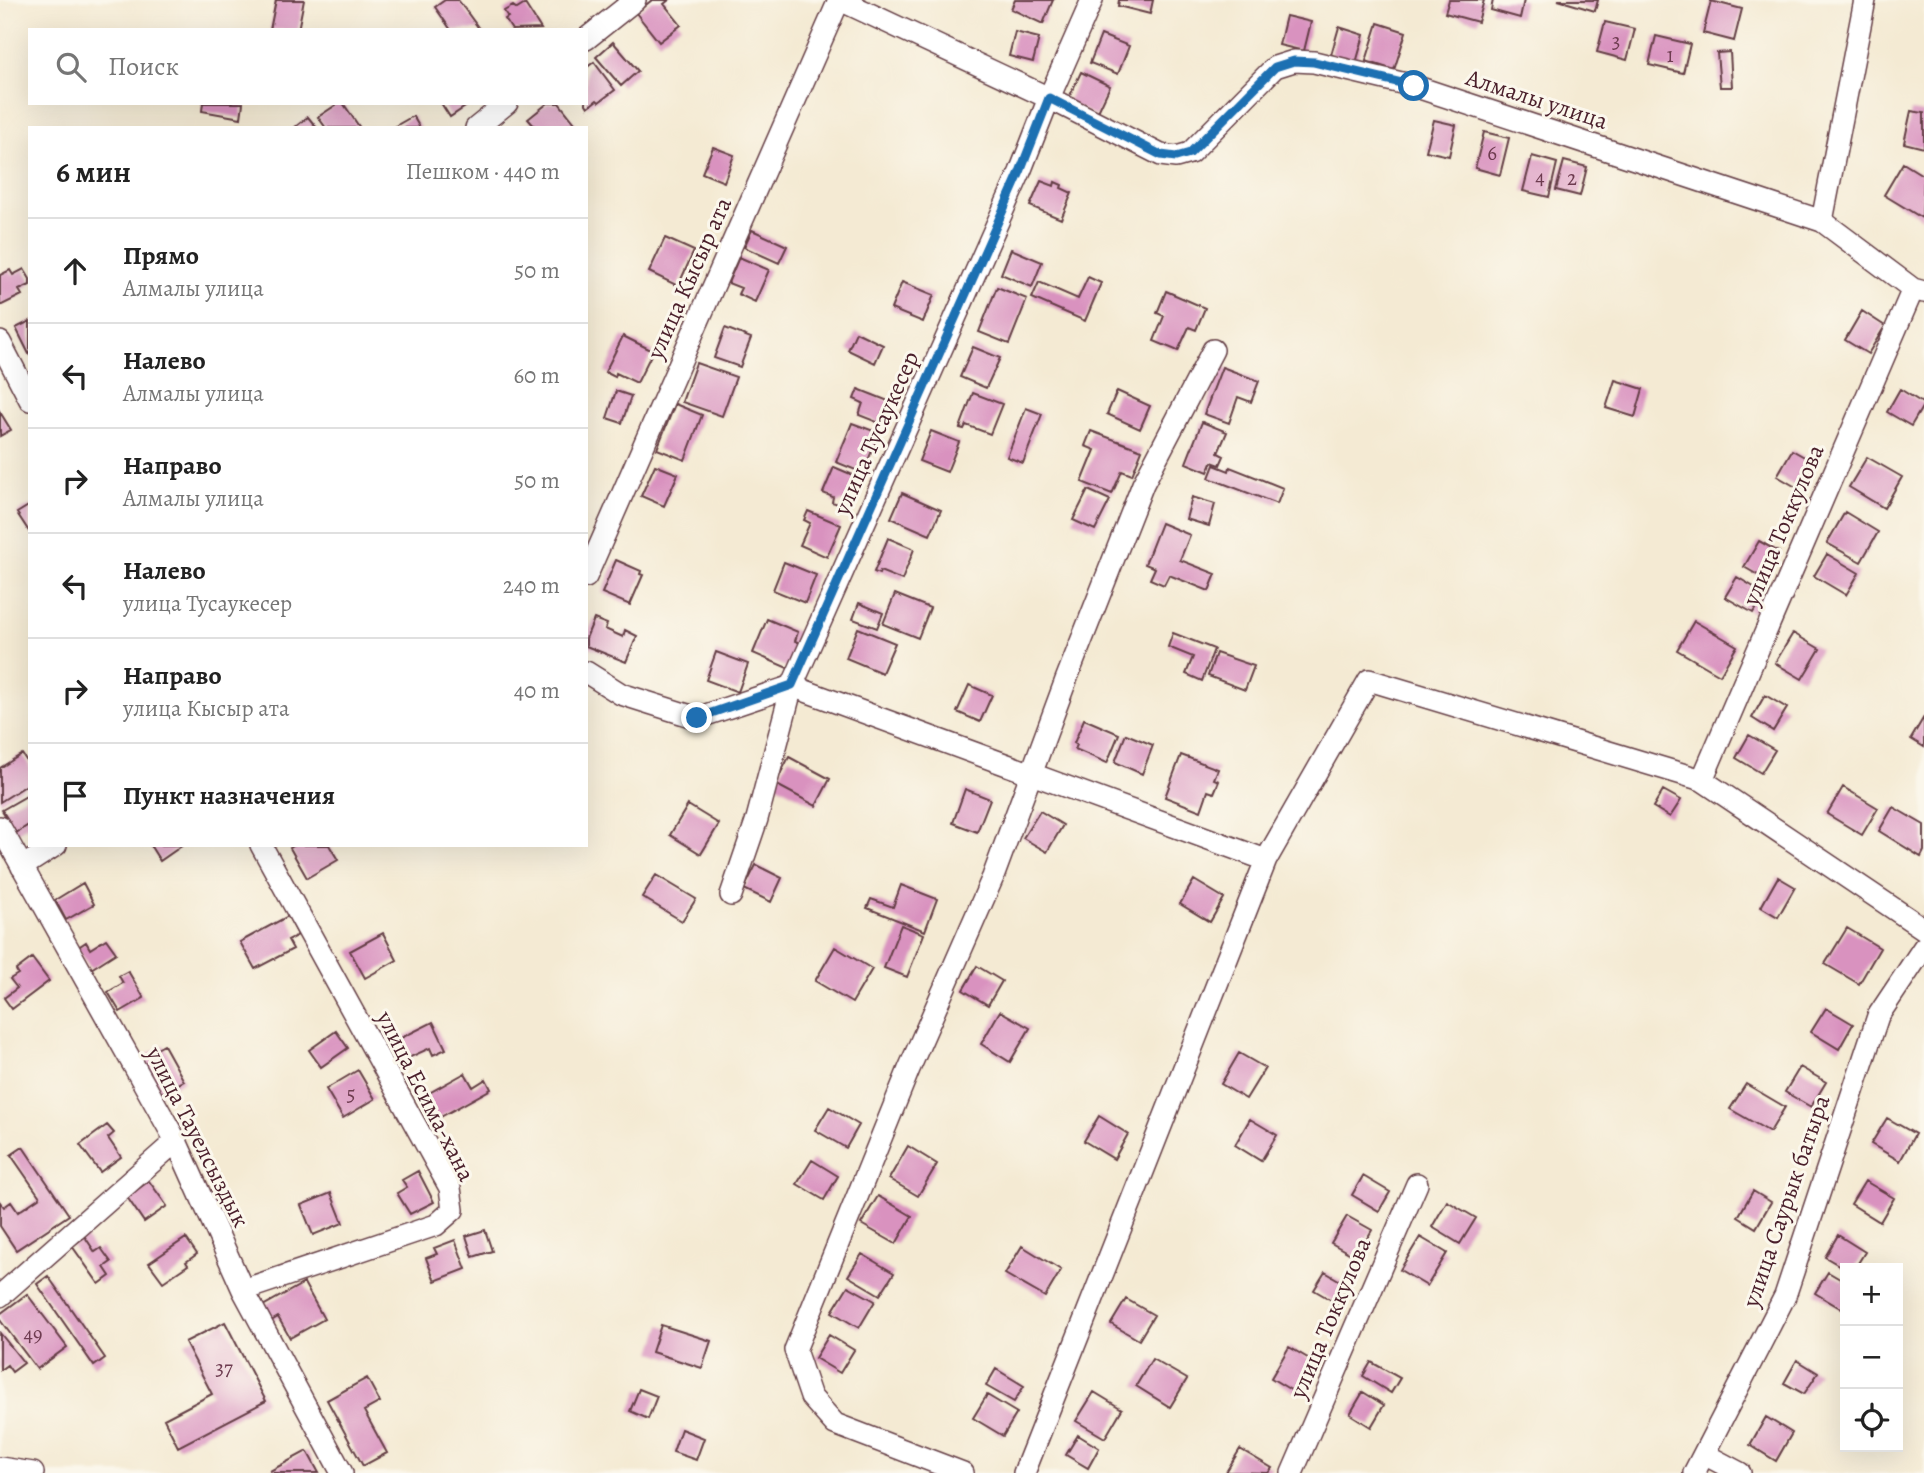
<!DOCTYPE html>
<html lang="ru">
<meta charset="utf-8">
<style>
:root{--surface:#fff;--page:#f6f6f6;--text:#222;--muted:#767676;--line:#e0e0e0}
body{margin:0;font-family:Alegreya,serif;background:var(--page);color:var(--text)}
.controls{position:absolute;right:21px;bottom:21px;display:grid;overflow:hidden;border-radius:0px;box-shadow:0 7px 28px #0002}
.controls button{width:63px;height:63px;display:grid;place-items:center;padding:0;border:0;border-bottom:2px solid var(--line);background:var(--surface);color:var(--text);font:35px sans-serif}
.stop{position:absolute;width:21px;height:21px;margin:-16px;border:5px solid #1f6fb2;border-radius:50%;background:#fff}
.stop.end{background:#1f6fb2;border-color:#fff;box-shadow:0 2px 7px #0008}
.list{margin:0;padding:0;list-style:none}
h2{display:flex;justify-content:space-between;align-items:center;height:91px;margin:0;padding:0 28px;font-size:30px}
h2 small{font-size:23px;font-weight:400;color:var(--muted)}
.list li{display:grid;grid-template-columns:46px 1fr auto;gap:21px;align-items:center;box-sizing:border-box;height:105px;padding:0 28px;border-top:2px solid var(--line)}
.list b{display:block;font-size:26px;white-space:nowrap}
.list p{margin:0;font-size:23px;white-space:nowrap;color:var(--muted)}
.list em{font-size:23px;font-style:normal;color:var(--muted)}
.icon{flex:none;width:38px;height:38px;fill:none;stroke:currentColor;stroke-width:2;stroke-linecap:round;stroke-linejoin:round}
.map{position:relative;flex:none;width:1924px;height:1473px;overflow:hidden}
.search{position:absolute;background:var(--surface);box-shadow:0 7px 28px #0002;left:28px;top:28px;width:560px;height:77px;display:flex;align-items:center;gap:18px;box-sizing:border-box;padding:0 24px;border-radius:0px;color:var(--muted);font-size:26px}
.panel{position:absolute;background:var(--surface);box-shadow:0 7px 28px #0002;left:28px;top:126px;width:560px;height:721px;border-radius:0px}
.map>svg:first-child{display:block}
</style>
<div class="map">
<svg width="1924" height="1473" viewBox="0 0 1924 1473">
<rect width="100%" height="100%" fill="#fbf7ec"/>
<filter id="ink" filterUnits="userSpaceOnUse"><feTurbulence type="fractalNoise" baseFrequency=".0143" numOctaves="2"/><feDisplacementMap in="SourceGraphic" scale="14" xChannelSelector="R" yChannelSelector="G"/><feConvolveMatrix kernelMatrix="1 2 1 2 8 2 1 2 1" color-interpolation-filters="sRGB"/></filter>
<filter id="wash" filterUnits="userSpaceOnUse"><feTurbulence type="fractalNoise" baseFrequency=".00686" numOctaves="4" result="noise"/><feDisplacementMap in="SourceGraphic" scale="28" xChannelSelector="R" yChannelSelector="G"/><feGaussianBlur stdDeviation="1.57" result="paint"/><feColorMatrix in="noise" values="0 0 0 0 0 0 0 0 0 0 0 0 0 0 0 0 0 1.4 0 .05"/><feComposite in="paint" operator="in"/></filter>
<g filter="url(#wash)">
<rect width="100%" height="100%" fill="#f4ead3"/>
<g id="blocks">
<!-- building -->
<path fill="#d992bf" d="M276,0H304L298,30H270Z
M445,0H458L480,30H451L435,7Z
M652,0H669L664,4L681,25L659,42L636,13Z
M1015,0H1053L1043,24L1011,9Z
M1119,0H1153L1150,14L1118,6Z
M1449,0H1484L1478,22L1445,13Z
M1493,0H1524L1520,18L1491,10Z
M1558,0H1598L1595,11Z
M1711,1L1742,9L1734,41L1703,33Z
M525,4L541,29L512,30L505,19L508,17L504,11L513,6L517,9Z
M1286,16L1311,22L1304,51L1279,45Z
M1605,22L1635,29L1627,60L1597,52Z
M1378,23L1406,32L1394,70L1366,61Z
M1339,27L1364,35L1356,63L1331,55Z
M1015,32L1039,38L1033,62L1009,56Z
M1101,35L1129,46L1118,74L1090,63Z
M1656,36L1690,44L1683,73L1649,65Z
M613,42L638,71L621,86L596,57Z
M1730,52L1732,87H1720L1717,53Z
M594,62L615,90L599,102L597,100L588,107L586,104V68Z
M1081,72L1110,86L1096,116L1067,102Z
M203,103H243L241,118L202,111Z
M339,103H343L360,128H326L318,117Z
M441,103H471L450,117Z
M548,103H559L578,127L536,128L528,119Z
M1911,111L1924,113V148L1904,143Z
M413,116L420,128H392Z
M308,117L317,128H294Z
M1434,120L1456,125L1449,156L1426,151Z
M1484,132L1509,138L1500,175L1475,168Z
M713,147L734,155L724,182L702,173Z
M1532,156L1557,163L1549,197L1523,191Z
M1564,161L1587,167L1580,196L1556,190Z
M1903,163L1924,176L1922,218L1884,195Z
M1041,181L1054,186L1055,182L1062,185L1061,188L1072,193L1061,219L1030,206Z
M752,230L787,246L779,263L744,247Z
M665,238L694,251L678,286L649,272Z
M1011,249L1042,262L1032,287L1001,274Z
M739,257L769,270L755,302L738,294L741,288L728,283Z
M24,269L30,279V285L19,290L22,295L0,306V275L10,270L13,275Z
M1088,277L1101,283L1085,321L1032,298L1039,282L1078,299Z
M902,282L934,295L923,322L891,309Z
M997,287L1027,299L1009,344L979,332Z
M1166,291L1205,308L1196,330L1189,327L1178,351L1154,341L1164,316L1157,313Z
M1862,311L1885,326L1868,354L1845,340Z
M30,321V356L16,328Z
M725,328L751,338L740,367L714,358Z
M856,332L883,345L875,363L848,350Z
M623,336L653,351L637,383L616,373L615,377L605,372Z
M973,347L1000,358L986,388L960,377Z
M696,363L736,377L722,416L682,402Z
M1222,367L1259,381L1251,402L1238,397L1229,423L1204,414Z
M1615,380L1643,389L1635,417L1606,408Z
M858,389L891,402L882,424L859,415L863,403L854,399Z
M1900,389L1924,404L1911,426L1887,412Z
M616,391L631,396L622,423L607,418Z
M1117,391L1150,406L1140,429L1107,414Z
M973,393L1002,404L990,434L966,425L964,429L960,428Z
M675,404L702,415L685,460L657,449Z
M1026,408L1042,414L1023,463L1007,457Z
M0,412L11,430L0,436Z
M1202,422L1227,432L1218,453L1224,456L1220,465L1212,462L1208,472L1186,463Z
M852,423L879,433L863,473L836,462Z
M931,431L959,442L947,472L919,461Z
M1091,431L1142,450L1132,475L1122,471L1112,494L1082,482L1095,450L1085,446Z
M1792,450L1817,464L1801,490L1777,476Z
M1867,457L1902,477L1884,508L1849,487Z
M655,465L678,474L664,506L641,496Z
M1214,465L1229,471L1230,467L1283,488L1277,504L1209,478Z
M834,467L860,478L849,504L842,501L838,504L832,502L833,497L823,493Z
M1088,490L1110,500L1095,530L1073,520Z
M902,493L941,510L930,535L891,518Z
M1192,497L1215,504L1209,526L1186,519Z
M30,505V533L17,513Z
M808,511L841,525L827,557L800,545L810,523L804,520Z
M1845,512L1878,532L1861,562L1827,543Z
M1161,523L1190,535L1180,560L1216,574L1209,591L1169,575L1164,585L1150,579L1155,568L1145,564Z
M888,538L914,549L902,580L880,571L879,574L874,572Z
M1759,541L1779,552L1763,578L1744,567Z
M1827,554L1859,573L1846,595L1814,576Z
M616,560L641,571L640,574L643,575L630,605L602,593Z
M784,562L816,575L805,603L773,590Z
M1737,577L1764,593L1753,613L1725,597Z
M895,594L930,608L918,638L883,624Z
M859,603L883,613L877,628L853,619Z
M594,619L607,624L605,629L623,637L625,630L637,636L626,662L586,646V638Z
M767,619L798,632L795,641L803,644L792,670L753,653Z
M1694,621L1737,646L1720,675L1677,650Z
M858,628L895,643L882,673L846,658Z
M1173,633L1214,649L1202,681L1186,674L1193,657L1168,647Z
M1793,633L1820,649L1802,679L1775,663Z
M716,652L748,664L738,692L706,680Z
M1216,653L1254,666L1245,690L1208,676Z
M969,685L992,695L980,722L957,712Z
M1765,695L1787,708L1773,731L1752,718Z
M1924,717V747L1911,739Z
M1084,719L1119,734L1107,763L1075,749L1077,745L1074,743Z
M1126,734L1153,745L1142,774L1115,762Z
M1749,735L1775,750L1761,773L1736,758Z
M22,754L30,766V783L0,802V768Z
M1181,755L1218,769L1214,779L1219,781L1214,793L1208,791L1201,811L1165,797Z
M789,757L830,779L816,806L775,784Z
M1843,787L1878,808L1862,835L1827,814Z
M965,789L990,799L977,832L953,823Z
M1663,790L1681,800L1670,817L1653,807Z
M30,794V824L16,833L2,810Z
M688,805L719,824L701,854L670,835Z
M1893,807L1924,825V851L1921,857L1879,831Z
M1040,811L1063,825L1047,852L1023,838Z
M150,845H183L160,861Z
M295,845H329L338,860L307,878L290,848Z
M756,865L782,878L771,902L744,889Z
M656,875L696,899L682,921L642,897Z
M1778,877L1795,887L1778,917L1761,907Z
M1194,880L1224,898L1210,922L1180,904Z
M83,883L94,904L66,920L55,900Z
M901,885L937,899L925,931L867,908L871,899L893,907Z
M288,916L298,935L288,940L293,949L255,969L240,942Z
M901,925L924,934L907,977L884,968Z
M1847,928L1880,948L1859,984L1825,964Z
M383,933L397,960L365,978L350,951Z
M106,939L116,953L91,969L77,948L86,942L90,949Z
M835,947L872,969L852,1003L815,981Z
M32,958L49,981L12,1009L4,998L17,988L10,979L18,974L16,970Z
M977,966L1002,981L988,1005L963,990Z
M128,971L144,998L120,1012L108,992L123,983L119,976Z
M1826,1008L1853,1024L1839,1049L1811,1032Z
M1000,1011L1030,1028L1010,1062L981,1044Z
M433,1022L446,1049L433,1055L430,1048L406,1059L397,1040Z
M336,1031L348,1048L321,1067L309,1050Z
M164,1045L184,1081L158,1095L139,1059Z
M1239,1053L1265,1068L1246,1099L1221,1084Z
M1800,1067L1826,1082L1811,1107L1785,1092Z
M358,1070L375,1099L343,1118L326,1089Z
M465,1073L473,1087L486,1079L491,1089L437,1119L424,1096Z
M1746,1084L1785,1107L1770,1132L1730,1109Z
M829,1107L859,1125L846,1148L815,1130Z
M1099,1116L1128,1134L1114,1159L1084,1141Z
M1887,1118L1915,1134L1900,1161L1871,1144Z
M1250,1119L1277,1135L1261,1161L1235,1145Z
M107,1125L114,1133L108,1138L121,1157L100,1172L80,1145Z
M908,1146L937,1164L918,1196L889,1179Z
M23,1147L69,1215L16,1250L0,1226V1202L4,1207L11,1202L18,1212L40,1197L11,1155Z
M812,1160L838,1176L824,1200L797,1184Z
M418,1171L434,1202L410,1214L397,1193L407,1187L402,1180Z
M1363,1176L1390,1192L1379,1211L1352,1195Z
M149,1181L167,1206L144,1222L127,1197Z
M1865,1181L1894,1198L1880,1222L1851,1204Z
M1753,1191L1771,1202L1756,1228L1738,1217Z
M331,1193L343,1223L313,1235L301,1205Z
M878,1196L912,1216L896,1244L861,1224Z
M1447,1201L1476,1218L1460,1244L1432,1227Z
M1347,1216L1372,1230L1356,1257L1331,1243Z
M485,1230L492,1251L473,1257L466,1236Z
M1838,1235L1865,1252L1855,1268H1844L1825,1257Z
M85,1237L95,1252L101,1248L111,1262L104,1267L110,1276L99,1284L72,1246Z
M1420,1237L1447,1253L1427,1286L1400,1270Z
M186,1238L197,1254L186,1262L188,1265L163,1282L149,1263Z
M455,1240L466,1269L435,1281L426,1258L437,1254L434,1248Z
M1022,1246L1061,1270L1045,1297L1005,1274Z
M862,1254L894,1273L880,1295L848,1276Z
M1325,1272L1349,1286L1338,1304L1314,1290Z
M1828,1272L1845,1282V1311L1815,1293Z
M48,1276L105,1358L94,1366L37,1284Z
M304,1283L324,1319L290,1338L278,1317L271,1321L263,1306Z
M848,1286L875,1301L859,1328L832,1312Z
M27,1294L67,1347L37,1369L0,1320V1314Z
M1126,1299L1154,1315L1139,1340L1111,1324Z
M225,1322L266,1401L178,1447L164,1419L212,1394L185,1342Z
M661,1325L711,1341L702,1368L652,1352Z
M0,1333L24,1363L12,1372L7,1365L0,1370Z
M829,1335L854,1350L840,1373L815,1358Z
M1289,1347L1318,1364L1299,1395L1271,1378Z
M1152,1359L1187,1379L1170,1407L1136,1386Z
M1797,1360L1818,1373L1804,1394L1784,1383Z
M1371,1362L1400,1378L1391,1393L1363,1376Z
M996,1369L1024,1386L1014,1402L986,1386Z
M367,1378L380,1402L364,1411L387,1453L363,1466L327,1400Z
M639,1389L657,1396L648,1419L630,1411Z
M1094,1392L1122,1409L1105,1438L1076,1421Z
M1363,1392L1384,1405L1371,1427L1350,1414Z
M987,1395L1017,1413L1003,1436L973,1418Z
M1766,1417L1792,1433L1776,1461L1750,1445Z
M681,1429L704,1438L696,1460L673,1452Z
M1078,1435L1099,1448L1088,1468L1066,1455Z
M1240,1449L1272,1468L1268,1473L1226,1472Z
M307,1451L319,1473H271L270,1471Z"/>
</g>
</g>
<g filter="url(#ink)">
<use href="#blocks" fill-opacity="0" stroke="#643d44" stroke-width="2"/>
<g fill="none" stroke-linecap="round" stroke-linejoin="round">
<defs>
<path id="minor" d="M840,0L1049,98L1161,155L1176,157L1190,153L1275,67L1294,61L1314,62L1414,86L1822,221L1913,289L1924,292
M586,39L635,0
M476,128L507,103
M1822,221L1865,0
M0,342L30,400
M586,577L839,0
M586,672L621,694L697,718L792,686L1266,860L1369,680L1702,780L1924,929
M1702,780L1913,289
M0,827L176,1141L243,1290L342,1473
M22,867L56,845
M731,895L757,819L792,686L1020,172L1049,98L1092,0
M243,1290L436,1225L453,1210L450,1188L261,845
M0,1296L176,1141
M1704,1454L1740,1473
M0,1468L33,1473
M963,1473L835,1424L811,1397L795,1350L909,1069L993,877L1066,680L1143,484L1213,350
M1024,1473L1266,860
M1292,1473L1417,1184
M1694,1473L1785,1296L1878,1016L1924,947"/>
</defs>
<!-- minor casing -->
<use href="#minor" stroke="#643d44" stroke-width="24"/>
<!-- minor -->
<use href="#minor" stroke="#fff" stroke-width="21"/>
</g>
</g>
<g fill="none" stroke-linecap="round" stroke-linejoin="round" filter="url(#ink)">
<!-- route -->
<path stroke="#1f6fb2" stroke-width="9" d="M697,718L792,685L1020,172L1049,98L1161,155L1176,157L1190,153L1275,67L1294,61L1314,62L1414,86"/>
</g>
<g text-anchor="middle" stroke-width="6" stroke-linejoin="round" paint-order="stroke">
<!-- number labels -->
<g font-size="21" fill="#6e3c50">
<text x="1616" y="48">3</text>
<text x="1670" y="62">1</text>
<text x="1492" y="160">6</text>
<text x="1540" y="184">4</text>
<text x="1572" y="185">2</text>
<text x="351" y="1101">5</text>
<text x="33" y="1341">49</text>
<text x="224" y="1375">37</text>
</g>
<!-- street labels -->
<g font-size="24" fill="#4a1f2b" stroke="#fbf7ec">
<text transform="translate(1537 99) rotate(18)" y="8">Алмалы улица</text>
<text transform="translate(689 278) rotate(-66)" y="8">улица Кысыр ата</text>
<text transform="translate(876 433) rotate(-66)" y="8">улица Тусаукесер</text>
<text transform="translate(1783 525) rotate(-67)" y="8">улица Токкулова</text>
<text transform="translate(426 1096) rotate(63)" y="8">улица Есима-хана</text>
<text transform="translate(198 1137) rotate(63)" y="8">улица Тауелсыздык</text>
<text transform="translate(1786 1201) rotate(-71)" y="8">улица Саурык батыра</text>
<text transform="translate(1330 1318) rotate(-67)" y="8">улица Токкулова</text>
</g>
</g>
</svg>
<div class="controls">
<button>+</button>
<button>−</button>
<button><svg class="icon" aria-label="locate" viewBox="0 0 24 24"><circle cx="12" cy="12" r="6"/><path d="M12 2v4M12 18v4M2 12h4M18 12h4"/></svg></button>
</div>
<div class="stop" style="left:1414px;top:86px"></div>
<div class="stop end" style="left:697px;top:718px"></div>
<div class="search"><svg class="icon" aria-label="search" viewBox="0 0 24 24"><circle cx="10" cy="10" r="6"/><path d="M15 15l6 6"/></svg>Поиск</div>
<section class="panel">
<h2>6 мин<small>Пешком · 440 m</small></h2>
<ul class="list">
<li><svg class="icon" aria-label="ahead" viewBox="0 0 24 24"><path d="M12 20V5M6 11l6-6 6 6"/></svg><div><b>Прямо</b><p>Алмалы улица</p></div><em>50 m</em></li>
<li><svg class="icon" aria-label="left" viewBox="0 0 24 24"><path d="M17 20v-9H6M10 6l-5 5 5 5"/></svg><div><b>Налево</b><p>Алмалы улица</p></div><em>60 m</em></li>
<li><svg class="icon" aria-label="right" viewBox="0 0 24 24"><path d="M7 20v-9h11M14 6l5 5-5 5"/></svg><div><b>Направо</b><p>Алмалы улица</p></div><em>50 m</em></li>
<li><svg class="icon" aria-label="left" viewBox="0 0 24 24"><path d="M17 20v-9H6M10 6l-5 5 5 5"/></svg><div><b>Налево</b><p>улица Тусаукесер</p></div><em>240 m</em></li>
<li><svg class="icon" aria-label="right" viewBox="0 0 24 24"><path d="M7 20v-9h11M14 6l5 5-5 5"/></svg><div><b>Направо</b><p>улица Кысыр ата</p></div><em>40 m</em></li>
<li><svg class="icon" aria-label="arrive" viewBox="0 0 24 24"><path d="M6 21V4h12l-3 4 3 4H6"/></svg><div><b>Пункт назначения</b></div></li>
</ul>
</section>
</div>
